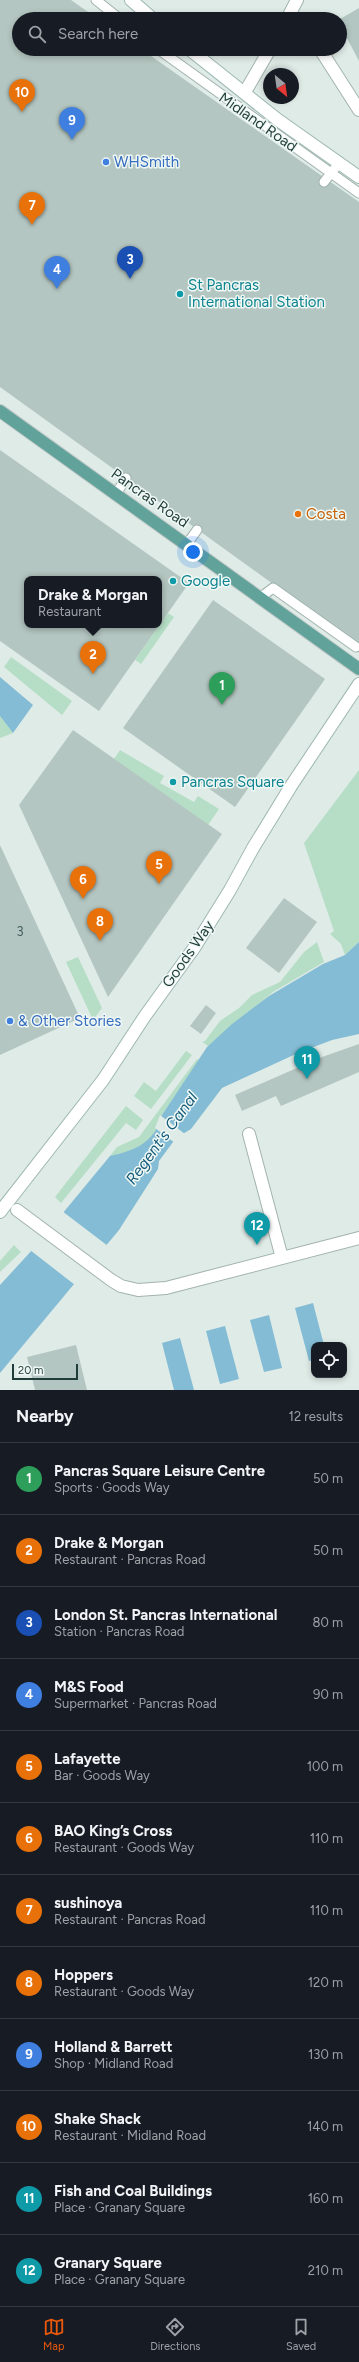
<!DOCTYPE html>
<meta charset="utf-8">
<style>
:root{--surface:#171b24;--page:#242831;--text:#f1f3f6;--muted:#9ea1a6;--line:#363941;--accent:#ea580c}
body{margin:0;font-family:Figtree,sans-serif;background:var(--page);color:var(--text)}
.controls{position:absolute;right:12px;bottom:12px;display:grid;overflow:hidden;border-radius:8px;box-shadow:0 2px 6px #0003}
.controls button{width:36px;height:36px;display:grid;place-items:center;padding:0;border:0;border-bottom:1px solid var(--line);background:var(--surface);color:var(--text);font:20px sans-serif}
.compass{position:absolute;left:263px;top:68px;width:36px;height:36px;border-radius:50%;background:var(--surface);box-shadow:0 2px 6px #0003;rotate:151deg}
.scale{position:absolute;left:12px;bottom:10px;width:66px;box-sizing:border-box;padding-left:4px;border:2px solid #1f3c38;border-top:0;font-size:11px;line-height:14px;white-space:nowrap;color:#1f3c38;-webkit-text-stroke:3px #eff8f5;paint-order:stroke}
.you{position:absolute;left:193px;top:552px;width:14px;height:14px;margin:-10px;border:3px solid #fff;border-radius:50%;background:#1a73e8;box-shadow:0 0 0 6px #1a73e833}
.badge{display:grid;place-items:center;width:26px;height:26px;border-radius:50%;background:var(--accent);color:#fff;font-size:13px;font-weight:700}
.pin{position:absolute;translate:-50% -33px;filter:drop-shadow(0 1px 2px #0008)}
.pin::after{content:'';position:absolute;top:21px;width:14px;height:12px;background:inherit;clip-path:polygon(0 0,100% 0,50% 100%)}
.popup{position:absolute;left:24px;top:576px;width:138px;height:52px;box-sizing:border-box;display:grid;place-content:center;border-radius:8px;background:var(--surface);filter:drop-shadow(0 1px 3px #0005);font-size:13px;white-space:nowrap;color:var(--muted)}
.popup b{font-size:15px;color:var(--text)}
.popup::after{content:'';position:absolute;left:50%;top:100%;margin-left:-8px;border:8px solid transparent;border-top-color:var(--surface)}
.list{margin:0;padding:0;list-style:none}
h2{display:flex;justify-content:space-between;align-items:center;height:52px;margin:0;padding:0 16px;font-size:17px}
h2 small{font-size:13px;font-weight:400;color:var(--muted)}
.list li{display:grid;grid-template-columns:26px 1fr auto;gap:12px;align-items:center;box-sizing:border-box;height:72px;padding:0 16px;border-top:1px solid var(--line)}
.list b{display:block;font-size:15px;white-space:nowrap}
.list p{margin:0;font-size:13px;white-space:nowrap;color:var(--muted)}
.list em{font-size:13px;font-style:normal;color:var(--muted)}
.icon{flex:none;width:22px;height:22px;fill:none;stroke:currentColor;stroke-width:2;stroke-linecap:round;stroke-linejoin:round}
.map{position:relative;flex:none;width:359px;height:1390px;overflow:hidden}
.search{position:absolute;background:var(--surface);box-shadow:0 2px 6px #0003;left:12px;right:12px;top:12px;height:44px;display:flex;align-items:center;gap:10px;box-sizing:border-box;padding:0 14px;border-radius:22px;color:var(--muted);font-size:15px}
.sheet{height:916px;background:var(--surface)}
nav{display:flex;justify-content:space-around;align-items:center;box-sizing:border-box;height:56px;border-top:1px solid var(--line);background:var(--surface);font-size:11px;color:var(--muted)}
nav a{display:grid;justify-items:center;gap:2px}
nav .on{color:var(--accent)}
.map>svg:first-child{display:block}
</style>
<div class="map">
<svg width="359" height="1390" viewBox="0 0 359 1390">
<rect width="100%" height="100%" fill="#dfebe7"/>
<!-- green -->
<path fill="#b6dec6" d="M168,613L174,617L141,664L135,660Z
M11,657L72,701L62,715L4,667Z
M0,716L13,733L0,738Z
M120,750L164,776L160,783L194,802L198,796L219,809L208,825L114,759Z
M359,770V942L345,955L341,944L330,934L334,931L304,843Z
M317,942L324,962L273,992L208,1046L202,1042L205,1041L220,1021L239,1008L252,995L280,982L304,952Z
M78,957L102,1008L93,1020L66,962Z
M186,1051L192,1055L151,1109L134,1096L144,1082L156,1091Z
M197,1059L199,1060L162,1115L158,1128L146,1143L127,1152L110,1156L117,1147L139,1137Z
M126,1106L143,1120L136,1130L126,1123L61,1203L55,1197Z
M14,1245L21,1252L0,1272V1261Z"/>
<!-- water -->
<path fill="#83bcd4" d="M0,677L33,705L13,733L0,716Z
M359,942V1034L332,1040L298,1053L222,1088L191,1129L176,1138L159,1161L158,1169L119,1230L0,1373V1285L34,1248L110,1156C136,1150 154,1143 162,1115L207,1047L232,1024L269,996L323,964L345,955Z
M313,1303L324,1345H314V1360L309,1361L295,1308Z
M269,1315L282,1368L264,1372L250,1320Z
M225,1326L239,1379L220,1384L206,1331Z
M180,1338L194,1390H174L162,1343Z"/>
<!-- pier -->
<path fill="#dfebe7" d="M160,1115L185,1134L175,1143L155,1128Z
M62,1211L108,1246L75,1285L30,1250Z"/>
<!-- building -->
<path fill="#b4c6c1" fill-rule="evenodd" d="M0,0H71L98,19H19V49H141L359,202V646L0,387Z
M359,8V61L340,25V19Z
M0,450L189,583L99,711L0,641ZM27,579H159V625H27Z
M213,600L325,679L235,807L123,728Z
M73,730L222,834L108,997L19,805Z
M0,845L80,1018L0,1055Z
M284,898L317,922L279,973L246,948Z
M206,1005L216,1013L201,1034L190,1026Z
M359,1044V1072L281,1106L276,1096L242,1111L235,1095L322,1057Z
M76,1345L87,1390H35L27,1357Z"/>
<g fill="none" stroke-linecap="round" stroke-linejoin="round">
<defs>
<path id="lane" d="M96,0L120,19
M158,49L359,193
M324,182L339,163
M116,494L126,478
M187,544L197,530
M261,597L273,588L356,647"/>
<path id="street" d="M287,19L297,0
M320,49L359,110
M245,92L270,49
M249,1134L282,1258
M17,1210L111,1280L121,1286L138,1290L166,1288L359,1238"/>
<path id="secondary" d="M131,0L153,19
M189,49L278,120L359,177
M0,1212L103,1080L145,1016L194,948L230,890L253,848L291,786L359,684"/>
<path id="primary" d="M0,411L359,669"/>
</defs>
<!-- lane casing -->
<use href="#lane" stroke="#a2b3af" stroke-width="11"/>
<!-- street casing -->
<use href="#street" stroke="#a2b3af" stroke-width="14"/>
<!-- secondary casing -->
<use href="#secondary" stroke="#9db7b2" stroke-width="14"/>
<!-- primary casing -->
<use href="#primary" stroke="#c0c8c7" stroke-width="14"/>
<!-- lane -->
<use href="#lane" stroke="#fff" stroke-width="9"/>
<!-- street -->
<use href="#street" stroke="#fff" stroke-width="12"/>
<!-- secondary -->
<use href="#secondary" stroke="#fff" stroke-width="12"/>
<!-- primary -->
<use href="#primary" stroke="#61a39b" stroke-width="12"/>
</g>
<!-- markers -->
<g fill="#3f7fe0" stroke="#eff8f5" stroke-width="1.5">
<circle cx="106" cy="162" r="4"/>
<circle cx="10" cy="1021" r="4"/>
</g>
<g fill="#0f9aa8" stroke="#eff8f5" stroke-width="1.5">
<circle cx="180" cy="294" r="4"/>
<circle cx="173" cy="581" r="4"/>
<circle cx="173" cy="782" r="4"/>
</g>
<circle fill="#e8710a" stroke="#eff8f5" stroke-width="1.5" cx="298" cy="514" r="4"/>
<g text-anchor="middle" stroke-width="3" stroke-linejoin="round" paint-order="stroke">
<!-- number labels -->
<g font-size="13" fill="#445e5a">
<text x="20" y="936">3</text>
</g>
<!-- street labels -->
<g font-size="15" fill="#1f3c38" stroke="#eff8f5">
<text transform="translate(258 122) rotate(35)" y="5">Midland Road</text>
<text transform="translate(150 498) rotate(35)" y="5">Pancras Road</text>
<text transform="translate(188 954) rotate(-55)" y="5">Goods Way</text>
</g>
<!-- shop labels -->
<g font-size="15" fill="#366cbe" stroke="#eff8f5" text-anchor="start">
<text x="114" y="167">WHSmith</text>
<text x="18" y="1026">&amp; Other Stories</text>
</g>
<!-- culture labels -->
<g font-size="15" fill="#0d838f" stroke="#eff8f5" text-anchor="start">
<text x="188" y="290">St Pancras<tspan x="188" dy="17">International Station</tspan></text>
<text x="181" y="586">Google</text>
<text x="181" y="787">Pancras Square</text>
</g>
<!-- food labels -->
<g font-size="15" fill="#c56008" stroke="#eff8f5" text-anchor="start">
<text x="306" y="519">Costa</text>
</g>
<!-- water labels -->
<g font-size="16" font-style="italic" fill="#165c7b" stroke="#eff8f5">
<text transform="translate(161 1138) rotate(-54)" y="6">Regent's Canal</text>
</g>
</g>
</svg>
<div class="controls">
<button><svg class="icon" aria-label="locate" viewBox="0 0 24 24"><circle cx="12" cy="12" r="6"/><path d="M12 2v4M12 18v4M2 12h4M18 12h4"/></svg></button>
</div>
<svg class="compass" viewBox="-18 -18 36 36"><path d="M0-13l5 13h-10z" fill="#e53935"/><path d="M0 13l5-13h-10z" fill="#9ea1a6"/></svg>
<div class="scale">20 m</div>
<div class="you"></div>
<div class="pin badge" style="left:222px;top:705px;background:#2e9e5b">1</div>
<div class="pin badge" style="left:93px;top:674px;background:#e8710a">2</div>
<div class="popup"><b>Drake &amp; Morgan</b>Restaurant</div>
<div class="pin badge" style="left:130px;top:279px;background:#1a4fb4">3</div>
<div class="pin badge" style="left:57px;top:289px;background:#3f7fe0">4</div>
<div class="pin badge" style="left:159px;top:884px;background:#e8710a">5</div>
<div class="pin badge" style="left:83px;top:899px;background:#e8710a">6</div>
<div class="pin badge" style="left:32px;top:225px;background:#e8710a">7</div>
<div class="pin badge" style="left:100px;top:941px;background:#e8710a">8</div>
<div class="pin badge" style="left:72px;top:140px;background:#3f7fe0">9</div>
<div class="pin badge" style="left:22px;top:112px;background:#e8710a">10</div>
<div class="pin badge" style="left:307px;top:1079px;background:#0f9aa8">11</div>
<div class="pin badge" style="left:257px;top:1245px;background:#0f9aa8">12</div>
<div class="search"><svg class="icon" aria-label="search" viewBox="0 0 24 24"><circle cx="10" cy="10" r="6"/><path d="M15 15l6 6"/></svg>Search here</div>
</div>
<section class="sheet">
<h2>Nearby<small>12 results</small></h2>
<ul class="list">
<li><span class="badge" style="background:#2e9e5b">1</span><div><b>Pancras Square Leisure Centre</b><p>Sports · Goods Way</p></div><em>50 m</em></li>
<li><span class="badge" style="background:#e8710a">2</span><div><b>Drake &amp; Morgan</b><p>Restaurant · Pancras Road</p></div><em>50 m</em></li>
<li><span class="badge" style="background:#1a4fb4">3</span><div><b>London St. Pancras International</b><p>Station · Pancras Road</p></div><em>80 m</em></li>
<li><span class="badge" style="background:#3f7fe0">4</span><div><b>M&amp;S Food</b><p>Supermarket · Pancras Road</p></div><em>90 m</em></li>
<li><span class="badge" style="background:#e8710a">5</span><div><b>Lafayette</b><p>Bar · Goods Way</p></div><em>100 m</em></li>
<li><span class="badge" style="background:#e8710a">6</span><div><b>BAO King’s Cross</b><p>Restaurant · Goods Way</p></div><em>110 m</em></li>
<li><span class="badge" style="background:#e8710a">7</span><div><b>sushinoya</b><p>Restaurant · Pancras Road</p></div><em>110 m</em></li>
<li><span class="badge" style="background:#e8710a">8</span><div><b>Hoppers</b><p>Restaurant · Goods Way</p></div><em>120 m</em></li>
<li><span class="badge" style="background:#3f7fe0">9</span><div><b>Holland &amp; Barrett</b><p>Shop · Midland Road</p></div><em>130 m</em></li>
<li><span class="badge" style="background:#e8710a">10</span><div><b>Shake Shack</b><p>Restaurant · Midland Road</p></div><em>140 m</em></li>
<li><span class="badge" style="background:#0f9aa8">11</span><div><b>Fish and Coal Buildings</b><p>Place · Granary Square</p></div><em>160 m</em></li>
<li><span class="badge" style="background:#0f9aa8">12</span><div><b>Granary Square</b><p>Place · Granary Square</p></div><em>210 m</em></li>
</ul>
</section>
<nav>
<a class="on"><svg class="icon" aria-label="map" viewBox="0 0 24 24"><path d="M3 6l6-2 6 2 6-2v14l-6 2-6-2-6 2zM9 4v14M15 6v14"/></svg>Map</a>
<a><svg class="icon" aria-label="directions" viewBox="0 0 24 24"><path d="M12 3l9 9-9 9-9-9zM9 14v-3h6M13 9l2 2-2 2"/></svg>Directions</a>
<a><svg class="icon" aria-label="saved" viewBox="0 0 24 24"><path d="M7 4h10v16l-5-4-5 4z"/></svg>Saved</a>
</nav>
